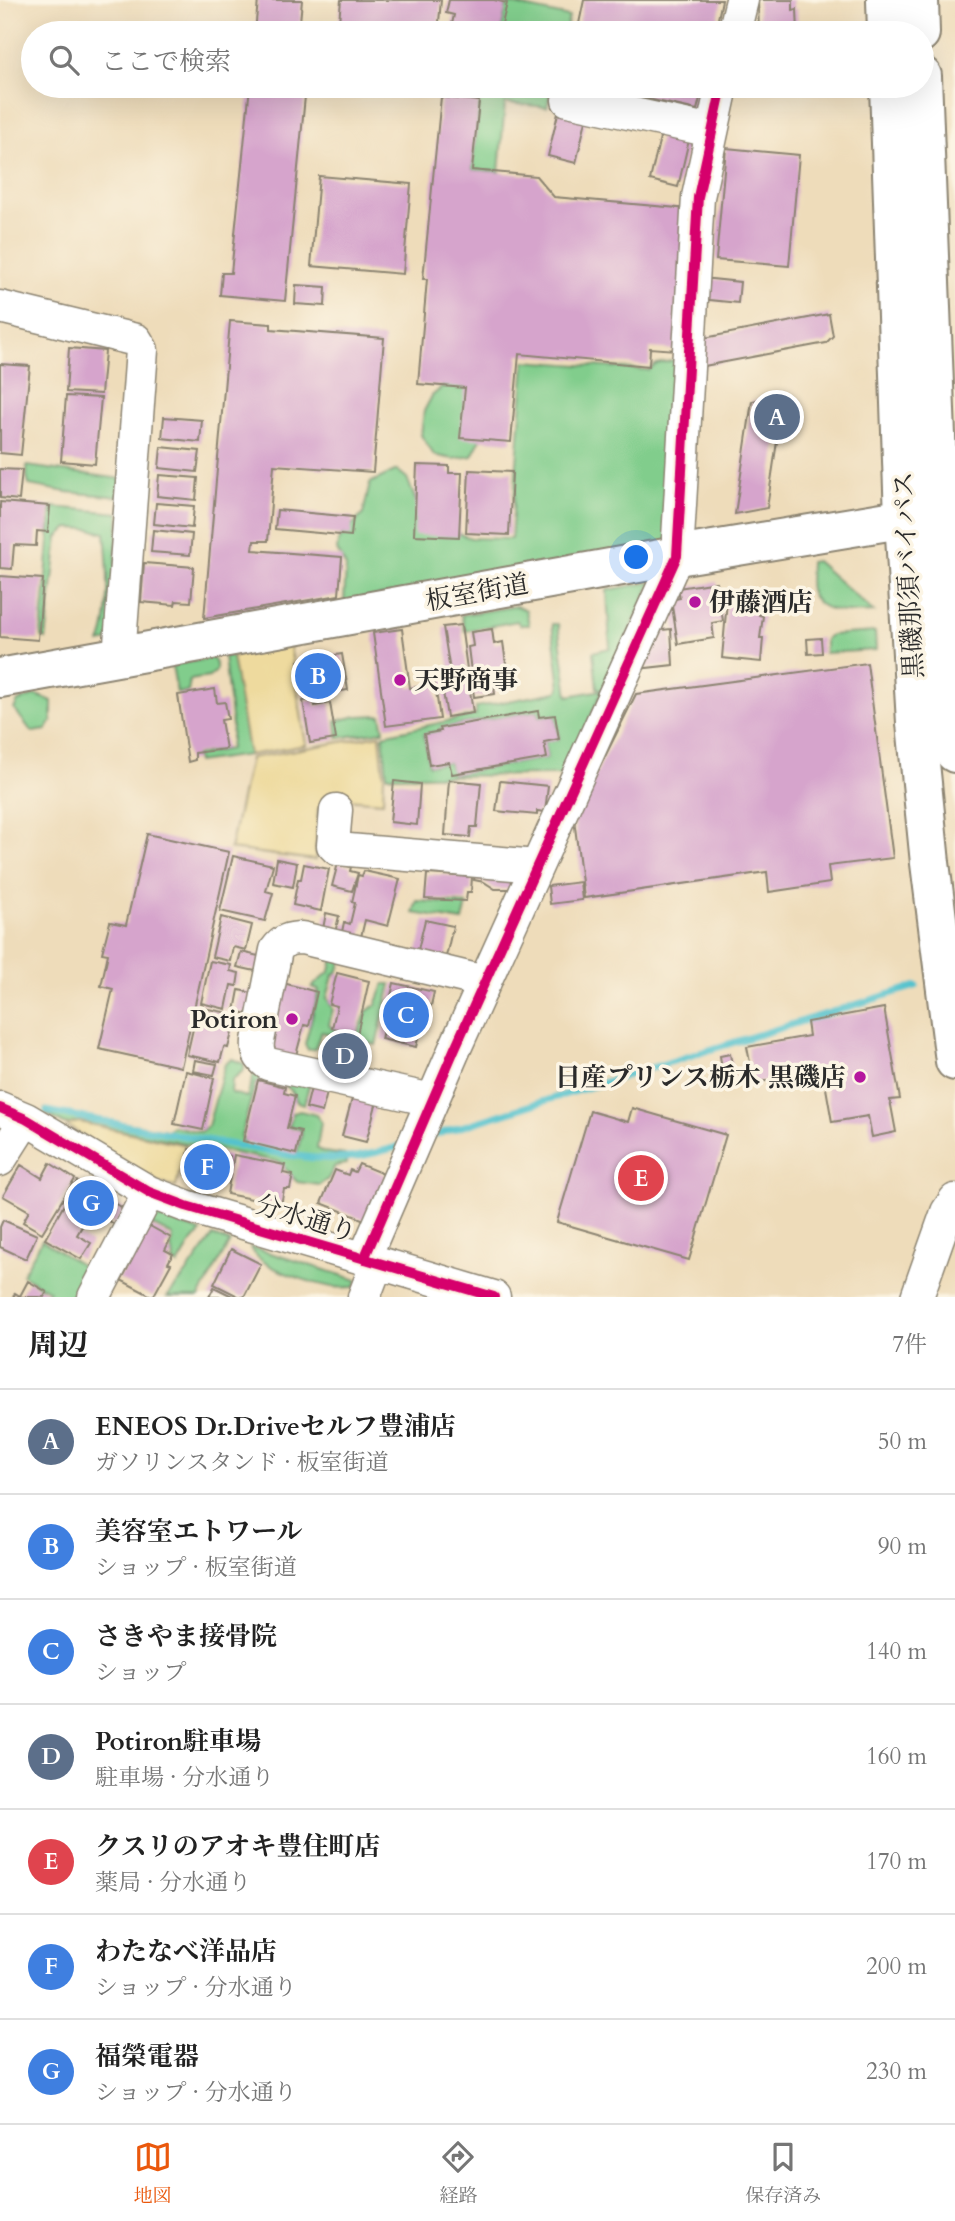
<!DOCTYPE html>
<html lang="ja">
<meta charset="utf-8">
<style>
:root{--surface:#fff;--page:#f2f2f2;--text:#222;--muted:#767676;--line:#e0e0e0;--accent:#ea580c}
body{margin:0;font-family:Cardo,"Noto Serif JP",serif;background:var(--page);color:var(--text)}
.you{position:absolute;left:637px;top:558px;width:24px;height:24px;margin:-18px;border:5px solid #fff;border-radius:50%;background:#1a73e8;box-shadow:0 0 0 10px #1a73e833}
.badge{display:grid;place-items:center;width:46px;height:46px;border-radius:50%;background:var(--accent);color:#fff;font-size:23px;font-weight:700}
.pin{position:absolute;translate:-50% -50%;border:4px solid #fff;box-shadow:0 2px 7px #0006}
.list{margin:0;padding:0;list-style:none}
h2{display:flex;justify-content:space-between;align-items:center;height:91px;margin:0;padding:0 28px;font-size:30px}
h2 small{font-size:23px;font-weight:400;color:var(--muted)}
.list li{display:grid;grid-template-columns:46px 1fr auto;gap:21px;align-items:center;box-sizing:border-box;height:105px;padding:0 28px;border-top:2px solid var(--line)}
.list b{display:block;font-size:26px;white-space:nowrap}
.list p{margin:0;font-size:23px;white-space:nowrap;color:var(--muted)}
.list em{font-size:23px;font-style:normal;color:var(--muted)}
.icon{flex:none;width:38px;height:38px;fill:none;stroke:currentColor;stroke-width:2;stroke-linecap:round;stroke-linejoin:round}
.map{position:relative;flex:none;width:955px;height:1297px;overflow:hidden}
.search{position:absolute;background:var(--surface);box-shadow:0 7px 28px #0002;left:21px;right:21px;top:21px;height:77px;display:flex;align-items:center;gap:18px;box-sizing:border-box;padding:0 24px;border-radius:38px;color:var(--muted);font-size:26px}
.sheet{height:826px;background:var(--surface)}
nav{display:flex;justify-content:space-around;align-items:center;box-sizing:border-box;height:98px;border-top:2px solid var(--line);background:var(--surface);font-size:19px;color:var(--muted)}
nav a{display:grid;justify-items:center;gap:4px}
nav .on{color:var(--accent)}
.map>svg:first-child{display:block}
</style>
<div class="map">
<svg width="955" height="1297" viewBox="0 0 955 1297">
<rect width="100%" height="100%" fill="#fcf5e5"/>
<filter id="ink" filterUnits="userSpaceOnUse"><feTurbulence type="fractalNoise" baseFrequency=".0143" numOctaves="2"/><feDisplacementMap in="SourceGraphic" scale="14" xChannelSelector="R" yChannelSelector="G"/><feConvolveMatrix kernelMatrix="1 2 1 2 8 2 1 2 1" color-interpolation-filters="sRGB"/></filter>
<filter id="wash" filterUnits="userSpaceOnUse"><feTurbulence type="fractalNoise" baseFrequency=".00686" numOctaves="4" result="noise"/><feDisplacementMap in="SourceGraphic" scale="28" xChannelSelector="R" yChannelSelector="G"/><feGaussianBlur stdDeviation="1.57" result="paint"/><feColorMatrix in="noise" values="0 0 0 0 0 0 0 0 0 0 0 0 0 0 0 0 0 1.4 0 .05"/><feComposite in="paint" operator="in"/></filter>
<g filter="url(#wash)">
<rect width="100%" height="100%" fill="#eedcba"/>
<!-- green -->
<path fill="#81cd8c" stroke="#567c5c" stroke-width="2" fill-rule="evenodd" d="M507,3L569,17L565,33H500Z
M443,86H552L547,107L505,103L499,172L472,170L479,101L441,97Z
M679,359L669,542L344,602L346,567L337,550L338,541L363,514L370,483L397,470L407,478L424,522L471,538L511,539L525,361L648,370L657,364Z
M447,383L473,390L484,433L472,456L453,459L434,455L421,435L424,411L432,396Z
M27,466L122,479L120,497L66,492L29,485L27,477Z
M52,507L119,513L110,641L100,643C112,616 108,563 105,533L90,529L68,528L58,537L46,639L41,637Z
M816,561L874,612C854,613 818,616 810,590C808,582 810,571 810,562Z
M652,582L564,775L387,776L383,735L476,715V707L557,692L560,687L552,624H558L568,696L602,690L597,688L593,652L610,648L607,590ZM538,711L539,717L555,715L559,739L544,742L547,758L452,774L449,762L429,765L424,734L441,731L440,728Z
M517,606L526,610L529,625H520L517,621L465,631L461,615Z
M875,632L876,650L825,653V639L831,635Z
M224,656H232L249,755L197,762L196,755L230,749L232,726Z
M213,658L216,664V671L209,677L190,680L188,692L177,693L172,665Z
M36,695L52,701V721L46,730L32,732L14,709L18,701Z
M381,715L384,731L338,738L336,721L357,716Z
M417,901L467,904L463,921L413,913Z
M334,954L342,961L339,970L333,976L327,998L333,1009L329,1025C336,1033 349,1035 359,1031L367,1011L376,1005L384,984H391L376,1045L321,1032L315,1049L308,1050L305,1044L319,990L312,987L330,971Z
M232,1059L244,1064V1070L232,1080L231,1093L247,1097L254,1074L262,1072L310,1082L304,1104L297,1102C292,1084 279,1082 262,1078L255,1084L241,1137L246,1145L293,1155L297,1152L302,1133L300,1129L289,1127L293,1113L300,1111L316,1115L321,1122L317,1148L323,1152L345,1155L346,1164L335,1166L328,1179L319,1185L297,1182L280,1162L79,1122L66,1125L46,1114L45,1109L167,1130L173,1126L200,1132L208,1126L225,1064Z
M148,1214L201,1232L191,1243L178,1265L173,1262L174,1257L171,1249L173,1236L142,1220Z
M213,1236L230,1242L199,1297H167L186,1274Z
M42,1240L93,1273L81,1297H46L49,1291L22,1275Z
M251,1247L357,1280L355,1287C347,1287 339,1288 332,1287C312,1283 257,1268 251,1247Z"/>
<!-- sand -->
<path fill="#eeda9e" stroke="#8c8264" stroke-width="2" d="M290,645L306,745L249,755L232,656Z
M380,735L384,776L383,802L332,798L318,809L315,860L230,849L250,758Z
M79,1122L186,1145L176,1187L158,1182L66,1125Z"/>
<g fill="none" stroke-linecap="round" stroke-linejoin="round">
<!-- stream -->
<path stroke="#55c2cd" stroke-width="7" d="M47,1111L289,1155C338,1162 357,1159 404,1145
M425,1138L916,986"/>
</g>
<g id="blocks">
<!-- building -->
<path fill="#d6a4cc" d="M258,0H302L299,33H255Z
M341,0H441L438,33H338Z
M449,0H494L507,3L500,33H450L454,15L446,13Z
M584,0H722L715,33H577Z
M758,0H793V10L797,9L798,33H759Z
M250,86H306L285,301L220,295L222,273H231Z
M590,86H703L697,110Z
M441,97L479,101L472,170L536,176L554,197L689,209L676,350L650,348L649,366L519,354L511,442L460,438L465,388L418,384L427,279H423Z
M559,109L587,116L576,163L548,156Z
M661,133L689,140L678,187L650,180Z
M726,148L799,155L789,266L716,260Z
M319,176L411,184L403,274L311,266Z
M702,278L740,282L738,303L700,299Z
M296,285L326,287L325,306L295,304Z
M829,314L833,336L826,343L704,366L699,339Z
M230,321L271,324V329L384,338L373,472L274,465L268,541H254L253,550L342,557L339,595L204,618Z
M69,348L105,351L101,394L66,392Z
M0,364L30,366L21,455L0,453Z
M784,395L767,508L735,514L752,401Z
M66,396L101,398L95,464L61,461Z
M164,417L202,420L200,442L162,438Z
M161,447L200,451L197,472L159,468Z
M417,465L449,466V473H462L459,537L414,535Z
M0,469L22,470L19,500L0,498Z
M469,470L512,472L509,535L466,533Z
M159,475L198,478L196,500L157,496Z
M0,502L50,506L48,532L37,531L36,546L14,545L12,569L0,568Z
M156,503L194,506L192,528L154,524Z
M277,510L353,517L351,536L275,529Z
M153,530L192,534L190,555L151,552Z
M144,563L194,567L191,602L176,601L175,605L141,602Z
M0,576L43,579L38,640L0,637Z
M717,582L723,621L712,623L714,638L678,644L671,600L680,598L678,588Z
M728,589L761,592L759,615L763,616L760,638H763L761,662L722,658Z
M461,625L473,713L447,717L440,673L450,671L443,627Z
M402,629L410,688L435,684L440,719L386,726L373,633Z
M492,629L494,644L503,642L509,685L494,687L495,694L474,697L468,647L473,646L471,632Z
M671,629L673,665L637,669L652,631Z
M821,638L822,653L808,654L807,639Z
M342,654L348,690L304,697L298,661Z
M867,663L893,858L828,866L830,883L769,892L767,872L584,898L574,819L636,694Z
M215,689L217,703L225,702L228,719L221,720L226,749L195,753V760L188,762L178,695Z
M314,699L315,706L330,703L336,739L310,743L303,701Z
M538,711L539,717L555,715L559,739L544,742L547,758L452,774L449,762L429,765L424,734L441,731L440,728Z
M449,780L481,783L477,827H471L470,837L445,835Z
M394,781L420,784L417,825L390,822Z
M500,781L548,786L545,812L537,811V815L496,811Z
M147,834L229,852L181,1067L99,1049L113,989L101,986L108,954L102,953L110,922L126,925Z
M233,856L273,865L266,891L273,893L265,921L220,911Z
M277,859L297,863L293,887L273,883Z
M338,863L351,867L350,871L358,873L352,891L332,886Z
M304,864L329,869L321,911L293,905L298,879H301Z
M364,871L400,879L388,926L365,920L360,941L341,937L344,922L350,924L355,903L352,902L358,875L362,876Z
M427,874L472,877L471,892H467L466,901L425,899Z
M475,874L519,877L513,889H495L484,882L474,880Z
M580,882L582,900L550,904L548,886Z
M326,913L339,916L334,937L322,934Z
M221,917L252,925L246,950L233,947L230,961L212,957Z
M425,920L453,926L445,961L417,954Z
M241,952L263,957L260,972L237,967Z
M210,961L231,965L230,971L239,973L237,986L231,985L226,1009L201,1003Z
M337,973L369,981L357,1034L332,1028L337,1006L329,1004Z
M283,983L317,992L309,1026L304,1025L295,1059L266,1051Z
M394,983L434,992L431,1006L426,1005L416,1047L381,1039Z
M239,990L257,994L252,1015L235,1011Z
M198,1007L229,1013L226,1027L233,1029L228,1048L224,1047L220,1062L187,1055Z
M884,1008L900,1099L890,1100L896,1132L872,1137L868,1116L832,1122L823,1071L754,1083L747,1047L809,1036L807,1022Z
M730,1054L735,1081L724,1083L720,1056Z
M195,1060L217,1064L214,1075L193,1071Z
M186,1071L214,1078L203,1130L174,1124Z
M258,1080L285,1087L284,1093L295,1096L287,1128L301,1131L296,1154L243,1141Z
M312,1084L328,1089L322,1112L306,1108Z
M353,1095L377,1101L366,1142L342,1136Z
M632,1108L726,1135L689,1260L557,1222L590,1111L628,1122Z
M189,1149L230,1156L226,1182L185,1175Z
M234,1155L285,1165L283,1173L293,1175L290,1189H284L281,1205L227,1194Z
M50,1163L75,1179L42,1233L23,1222L29,1211L3,1196L21,1165L42,1178Z
M359,1164L386,1175L367,1221L321,1203L335,1170L348,1175L350,1170L355,1172Z
M77,1181L100,1195L77,1235L91,1243L81,1259L45,1239Z
M114,1203L125,1209L116,1225L104,1218Z
M3,1220L37,1235L26,1259L0,1247V1227Z
M148,1225L171,1238L165,1250L173,1254L168,1263L171,1264L153,1297L119,1279Z
M231,1249L261,1264L244,1297H240L214,1284Z
M28,1281L47,1292L44,1297H13L15,1293L20,1296Z
M214,1287L234,1297H209Z"/>
</g>
</g>
<g filter="url(#ink)">
<use href="#blocks" fill-opacity="0" stroke="#8c8472" stroke-width="2"/>
<g fill="none" stroke-linecap="round" stroke-linejoin="round">
<defs>
<path id="minor" d="M734,33L742,0
M568,100L712,131
M0,307L136,340L142,350L119,657
M336,810L333,845L337,849L537,866
M432,1100L268,1064C259,1057 257,1053 258,1041L276,950C283,940 290,938 302,938L485,982
M0,1108L26,1119L149,1192L186,1206L494,1297
M0,1160L26,1119
M364,1259L455,1048L677,556L698,197L722,86
M94,1297L149,1192
M364,1297L377,1263
M917,1297L947,1212L955,1200"/>
<path id="major" d="M886,0L887,33
M919,0L920,33
M922,76L939,513L955,753
M889,86L904,518L916,723L930,863L955,1061
M0,678L677,556L955,510"/>
</defs>
<!-- minor casing -->
<use href="#minor" stroke="#8c8472" stroke-width="35"/>
<!-- major casing -->
<use href="#major" stroke="#8c8472" stroke-width="42"/>
<!-- minor -->
<use href="#minor" stroke="#fff" stroke-width="32"/>
<!-- major -->
<use href="#major" stroke="#fff" stroke-width="38"/>
<defs>
<path id="cycleway" d="M0,1108L26,1119L149,1192L186,1206L494,1297
M364,1259L455,1048L677,556L698,197L722,86"/>
</defs>
<!-- cycleway casing -->
<use href="#cycleway" stroke="#fcf5e5" stroke-width="15"/>
<!-- cycleway -->
<use href="#cycleway" stroke="#d6006c" stroke-width="10"/>
</g>
</g>
<!-- markers -->
<g fill="#b5179e" stroke="#fcf5e5" stroke-width="2.5">
<circle cx="695" cy="602" r="7"/>
<circle cx="400" cy="680" r="7"/>
<circle cx="292" cy="1019" r="7"/>
<circle cx="860" cy="1077" r="7"/>
</g>
<g text-anchor="middle" stroke-width="7" stroke-linejoin="round" paint-order="stroke">
<!-- street labels -->
<g font-size="26" fill="#2b2b2b" stroke="#fcf5e5">
<text transform="translate(908 575) rotate(-93)" y="9">黒磯那須バイパス</text>
<text transform="translate(477 592) rotate(-10)" y="9">板室街道</text>
<text transform="translate(306 1218) rotate(17)" y="9">分水通り</text>
</g>
<!-- poi labels -->
<g font-size="26" font-weight="bold" fill="#2b2b2b" stroke="#fcf5e5" text-anchor="start">
<text x="709" y="611">伊藤酒店</text>
<text x="414" y="689">天野商事</text>
<text x="278" y="1028" text-anchor="end">Potiron</text>
<text x="846" y="1086" text-anchor="end">日産プリンス栃木 黒磯店</text>
</g>
</g>
</svg>
<div class="you"></div>
<div class="pin badge" style="left:777px;top:417px;background:#5c6f8a">A</div>
<div class="pin badge" style="left:318px;top:676px;background:#3f7fe0">B</div>
<div class="pin badge" style="left:406px;top:1015px;background:#3f7fe0">C</div>
<div class="pin badge" style="left:345px;top:1056px;background:#5c6f8a">D</div>
<div class="pin badge" style="left:641px;top:1178px;background:#e0444e">E</div>
<div class="pin badge" style="left:207px;top:1167px;background:#3f7fe0">F</div>
<div class="pin badge" style="left:91px;top:1203px;background:#3f7fe0">G</div>
<div class="search"><svg class="icon" aria-label="search" viewBox="0 0 24 24"><circle cx="10" cy="10" r="6"/><path d="M15 15l6 6"/></svg>ここで検索</div>
</div>
<section class="sheet">
<h2>周辺<small>7件</small></h2>
<ul class="list">
<li><span class="badge" style="background:#5c6f8a">A</span><div><b>ENEOS Dr.Driveセルフ豊浦店</b><p>ガソリンスタンド · 板室街道</p></div><em>50 m</em></li>
<li><span class="badge" style="background:#3f7fe0">B</span><div><b>美容室エトワール</b><p>ショップ · 板室街道</p></div><em>90 m</em></li>
<li><span class="badge" style="background:#3f7fe0">C</span><div><b>さきやま接骨院</b><p>ショップ</p></div><em>140 m</em></li>
<li><span class="badge" style="background:#5c6f8a">D</span><div><b>Potiron駐車場</b><p>駐車場 · 分水通り</p></div><em>160 m</em></li>
<li><span class="badge" style="background:#e0444e">E</span><div><b>クスリのアオキ豊住町店</b><p>薬局 · 分水通り</p></div><em>170 m</em></li>
<li><span class="badge" style="background:#3f7fe0">F</span><div><b>わたなべ洋品店</b><p>ショップ · 分水通り</p></div><em>200 m</em></li>
<li><span class="badge" style="background:#3f7fe0">G</span><div><b>福榮電器</b><p>ショップ · 分水通り</p></div><em>230 m</em></li>
</ul>
</section>
<nav>
<a class="on"><svg class="icon" aria-label="map" viewBox="0 0 24 24"><path d="M3 6l6-2 6 2 6-2v14l-6 2-6-2-6 2zM9 4v14M15 6v14"/></svg>地図</a>
<a><svg class="icon" aria-label="directions" viewBox="0 0 24 24"><path d="M12 3l9 9-9 9-9-9zM9 14v-3h6M13 9l2 2-2 2"/></svg>経路</a>
<a><svg class="icon" aria-label="saved" viewBox="0 0 24 24"><path d="M7 4h10v16l-5-4-5 4z"/></svg>保存済み</a>
</nav>
